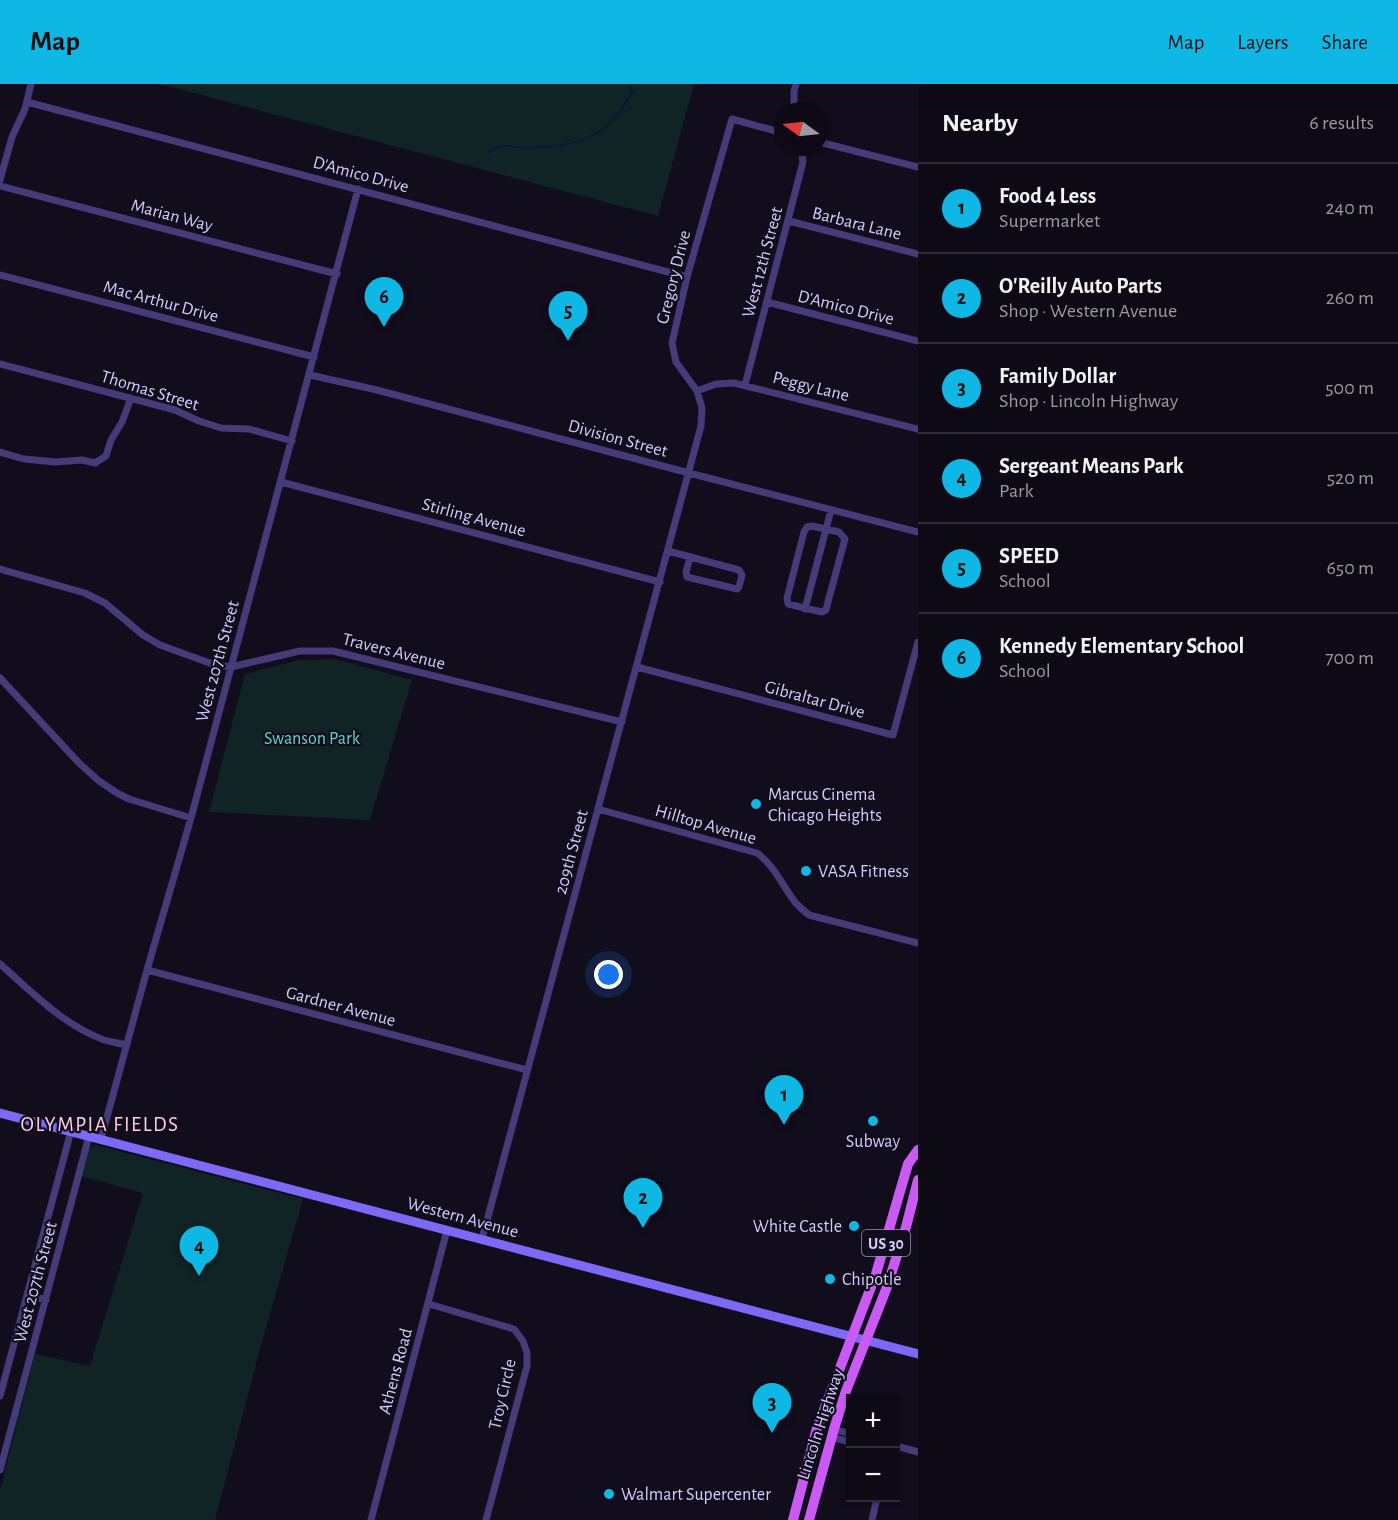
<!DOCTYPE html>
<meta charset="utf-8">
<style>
:root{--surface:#0d0a15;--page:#1b1822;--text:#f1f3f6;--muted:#9a9aa0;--line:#2d2b34;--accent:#0fb7e4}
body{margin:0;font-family:"Alegreya Sans",sans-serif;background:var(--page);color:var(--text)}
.controls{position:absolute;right:18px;bottom:18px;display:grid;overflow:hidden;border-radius:0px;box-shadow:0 2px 4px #0004}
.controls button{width:54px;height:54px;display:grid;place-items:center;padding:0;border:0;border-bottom:2px solid var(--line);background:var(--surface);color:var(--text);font:30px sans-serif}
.compass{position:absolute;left:774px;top:18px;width:54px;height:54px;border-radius:50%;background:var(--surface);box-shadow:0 2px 4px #0004;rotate:285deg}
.you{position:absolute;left:609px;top:891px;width:21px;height:21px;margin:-15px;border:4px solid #fff;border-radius:50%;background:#1a73e8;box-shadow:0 0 0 9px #1a73e833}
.badge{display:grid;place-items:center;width:39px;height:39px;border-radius:50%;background:var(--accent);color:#111;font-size:20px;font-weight:700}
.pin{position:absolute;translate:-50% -50px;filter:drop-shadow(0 2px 3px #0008)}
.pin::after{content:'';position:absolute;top:32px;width:21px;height:18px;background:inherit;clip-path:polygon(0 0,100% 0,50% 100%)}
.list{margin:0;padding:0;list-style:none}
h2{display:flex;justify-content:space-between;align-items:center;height:78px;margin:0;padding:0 24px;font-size:26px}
h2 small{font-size:20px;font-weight:400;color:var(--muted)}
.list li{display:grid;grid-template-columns:39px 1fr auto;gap:18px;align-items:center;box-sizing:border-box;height:90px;padding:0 24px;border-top:2px solid var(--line)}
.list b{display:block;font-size:22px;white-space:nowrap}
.list p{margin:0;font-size:20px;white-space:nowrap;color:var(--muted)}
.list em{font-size:20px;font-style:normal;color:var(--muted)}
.map{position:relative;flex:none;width:918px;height:1436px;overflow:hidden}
header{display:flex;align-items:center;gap:36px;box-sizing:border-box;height:84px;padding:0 30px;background:var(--accent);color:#111}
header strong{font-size:28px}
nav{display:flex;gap:33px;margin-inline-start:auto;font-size:21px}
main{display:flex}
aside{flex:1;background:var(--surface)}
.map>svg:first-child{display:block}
</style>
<header>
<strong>Map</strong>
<nav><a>Map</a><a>Layers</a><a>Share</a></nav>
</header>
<main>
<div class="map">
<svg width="918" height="1436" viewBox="0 0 918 1436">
<rect width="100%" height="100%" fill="#110d1c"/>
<!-- green -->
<path fill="#102426" d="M160,0H694L658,132Z
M336,575L412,596L370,736L209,728L245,590L300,576Z
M96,1061L303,1115L258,1272L215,1436H0V1407L35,1270L90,1282L143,1109L80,1092C84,1080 84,1065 96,1061Z"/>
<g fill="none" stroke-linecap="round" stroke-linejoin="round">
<!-- stream -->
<path stroke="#0c1637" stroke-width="2" d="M488,69C503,58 510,63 527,64C551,64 589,59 607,42C609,39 610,37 613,35C617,30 616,33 620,28C624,22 628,15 632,8L630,0"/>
<!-- minor -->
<path stroke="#443b78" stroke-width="7" d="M27,18L687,193
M794,27V7L796,0
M819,58L918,83
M0,96L12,53L25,25L31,0
M0,102L337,190
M789,137L918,170
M0,191L314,273
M767,218L918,257
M0,280L175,326L199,337L221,344L249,345L292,357
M310,291L377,306L689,389L918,448
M745,301L803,78L801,63
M697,307L716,300L734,299L918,345
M0,368L24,375L55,378L82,376L95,379L106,372L111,356L122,338L131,314
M281,398L660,498
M812,442L839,448L845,455L829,514L826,526L822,528L788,520L787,514L804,448L807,443Z
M668,467L739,486L742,491L739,503L737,505L687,493L686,488L690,473
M0,485L85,509L105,519L143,551L160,561L215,581L231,583L300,567H333L622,638
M805,525L831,426
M637,583L893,651L918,558
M0,594L79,679L99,697L117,709L129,715L191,734
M598,725L757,769C774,781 782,801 795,818C799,823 804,827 809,831L918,859
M0,880C32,908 63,941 104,956C111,958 119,959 127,961
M147,886L527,986
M101,1055L147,886L191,734L358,105
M482,1155L701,342L702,324L697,307L676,278L672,259L687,193L732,35L783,49
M27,1211L46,1216
M429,1220L514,1245L523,1257L527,1269V1282L486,1436
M0,1312L71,1047
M834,1345L850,1350
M831,1353L850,1358
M896,1362L918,1368
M0,1386L89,1052
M371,1436L447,1146
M872,1436L877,1414"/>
<!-- secondary -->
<path stroke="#7c69f5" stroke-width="9" d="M0,1029L918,1270"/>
<!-- primary -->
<path stroke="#cb5af4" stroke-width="10" d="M793,1436L817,1344L876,1190L908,1080L918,1066
M809,1436L834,1345L846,1307L887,1203L906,1143L918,1096"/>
</g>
<!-- markers -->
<g fill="#0fb7e4" stroke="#110d1c" stroke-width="2">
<circle cx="756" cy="720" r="6"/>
<circle cx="806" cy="787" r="6"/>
<circle cx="873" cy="1037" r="6"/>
<circle cx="854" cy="1142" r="6"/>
<circle cx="830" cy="1195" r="6"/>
<circle cx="609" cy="1410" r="6"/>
</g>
<g text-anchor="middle" stroke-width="4.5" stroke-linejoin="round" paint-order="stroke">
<!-- shield labels -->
<rect fill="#110d1c" stroke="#9b92b9" stroke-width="1.5" x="862" y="1146" width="48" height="26" rx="4.5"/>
<g font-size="16" font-weight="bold" fill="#d6cbfc">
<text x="886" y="1165">US 30</text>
</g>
<!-- street labels -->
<g font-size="18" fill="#d6cbfc" stroke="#110d1c">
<text transform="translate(361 90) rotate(15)" y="6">D'Amico Drive</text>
<text transform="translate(172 131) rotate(15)" y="6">Marian Way</text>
<text transform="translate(857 139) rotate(14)" y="6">Barbara Lane</text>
<text transform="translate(762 178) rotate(-75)" y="6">West 12th Street</text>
<text transform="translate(673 193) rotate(-76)" y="6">Gregory Drive</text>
<text transform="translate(161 217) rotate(15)" y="6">Mac Arthur Drive</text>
<text transform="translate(846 223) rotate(14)" y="6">D'Amico Drive</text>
<text transform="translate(811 302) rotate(14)" y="6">Peggy Lane</text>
<text transform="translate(150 306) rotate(17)" y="6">Thomas Street</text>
<text transform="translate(618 354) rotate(15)" y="6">Division Street</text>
<text transform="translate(474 433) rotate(15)" y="6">Stirling Avenue</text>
<text transform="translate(394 567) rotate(14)" y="6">Travers Avenue</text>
<text transform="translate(217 577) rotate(-75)" y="6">West 207th Street</text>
<text transform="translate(815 615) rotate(15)" y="6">Gibraltar Drive</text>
<text transform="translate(706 740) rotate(16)" y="6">Hilltop Avenue</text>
<text transform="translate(571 768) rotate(-75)" y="6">209th Street</text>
<text transform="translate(341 922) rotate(15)" y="6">Gardner Avenue</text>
<text transform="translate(463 1133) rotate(15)" y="6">Western Avenue</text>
<text transform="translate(35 1198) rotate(-75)" y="6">West 207th Street</text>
<text transform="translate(395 1287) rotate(-75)" y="6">Athens Road</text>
<text transform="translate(502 1310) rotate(-77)" y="6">Troy Circle</text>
<text transform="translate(820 1340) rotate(-72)" y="6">Lincoln Highway</text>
</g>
<!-- park labels -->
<g font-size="18" fill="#5ed6c5" stroke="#110d1c">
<text x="312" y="660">Swanson Park</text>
</g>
<!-- poi labels -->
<g font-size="18" fill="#d6cbfc" stroke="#110d1c" text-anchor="start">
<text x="768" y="716">Marcus Cinema<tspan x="768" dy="21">Chicago Heights</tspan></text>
<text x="818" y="793">VASA Fitness</text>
<text x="873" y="1063" text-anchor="middle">Subway</text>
<text x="842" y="1148" text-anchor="end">White Castle</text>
<text x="842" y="1201">Chipotle</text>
<text x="621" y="1416">Walmart Supercenter</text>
</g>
<!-- quarter labels -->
<g font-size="21" letter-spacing="1.5" fill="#fccde6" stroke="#110d1c">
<text x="100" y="1047">OLYMPIA FIELDS</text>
</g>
</g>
</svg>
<div class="controls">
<button>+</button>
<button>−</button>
</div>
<svg class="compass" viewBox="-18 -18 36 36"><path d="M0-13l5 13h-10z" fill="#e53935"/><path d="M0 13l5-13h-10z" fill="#9a9aa0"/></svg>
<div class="you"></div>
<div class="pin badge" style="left:784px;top:1041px">1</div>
<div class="pin badge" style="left:643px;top:1144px">2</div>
<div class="pin badge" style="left:772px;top:1349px">3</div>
<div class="pin badge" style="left:199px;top:1192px">4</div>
<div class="pin badge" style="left:568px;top:257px">5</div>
<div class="pin badge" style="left:384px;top:243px">6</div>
</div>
<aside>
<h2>Nearby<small>6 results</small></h2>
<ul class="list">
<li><span class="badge">1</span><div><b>Food 4 Less</b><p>Supermarket</p></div><em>240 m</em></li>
<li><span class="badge">2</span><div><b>O'Reilly Auto Parts</b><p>Shop · Western Avenue</p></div><em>260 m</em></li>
<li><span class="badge">3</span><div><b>Family Dollar</b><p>Shop · Lincoln Highway</p></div><em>500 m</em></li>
<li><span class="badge">4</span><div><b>Sergeant Means Park</b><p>Park</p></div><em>520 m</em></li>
<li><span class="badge">5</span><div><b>SPEED</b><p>School</p></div><em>650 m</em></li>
<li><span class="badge">6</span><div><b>Kennedy Elementary School</b><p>School</p></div><em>700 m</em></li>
</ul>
</aside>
</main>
